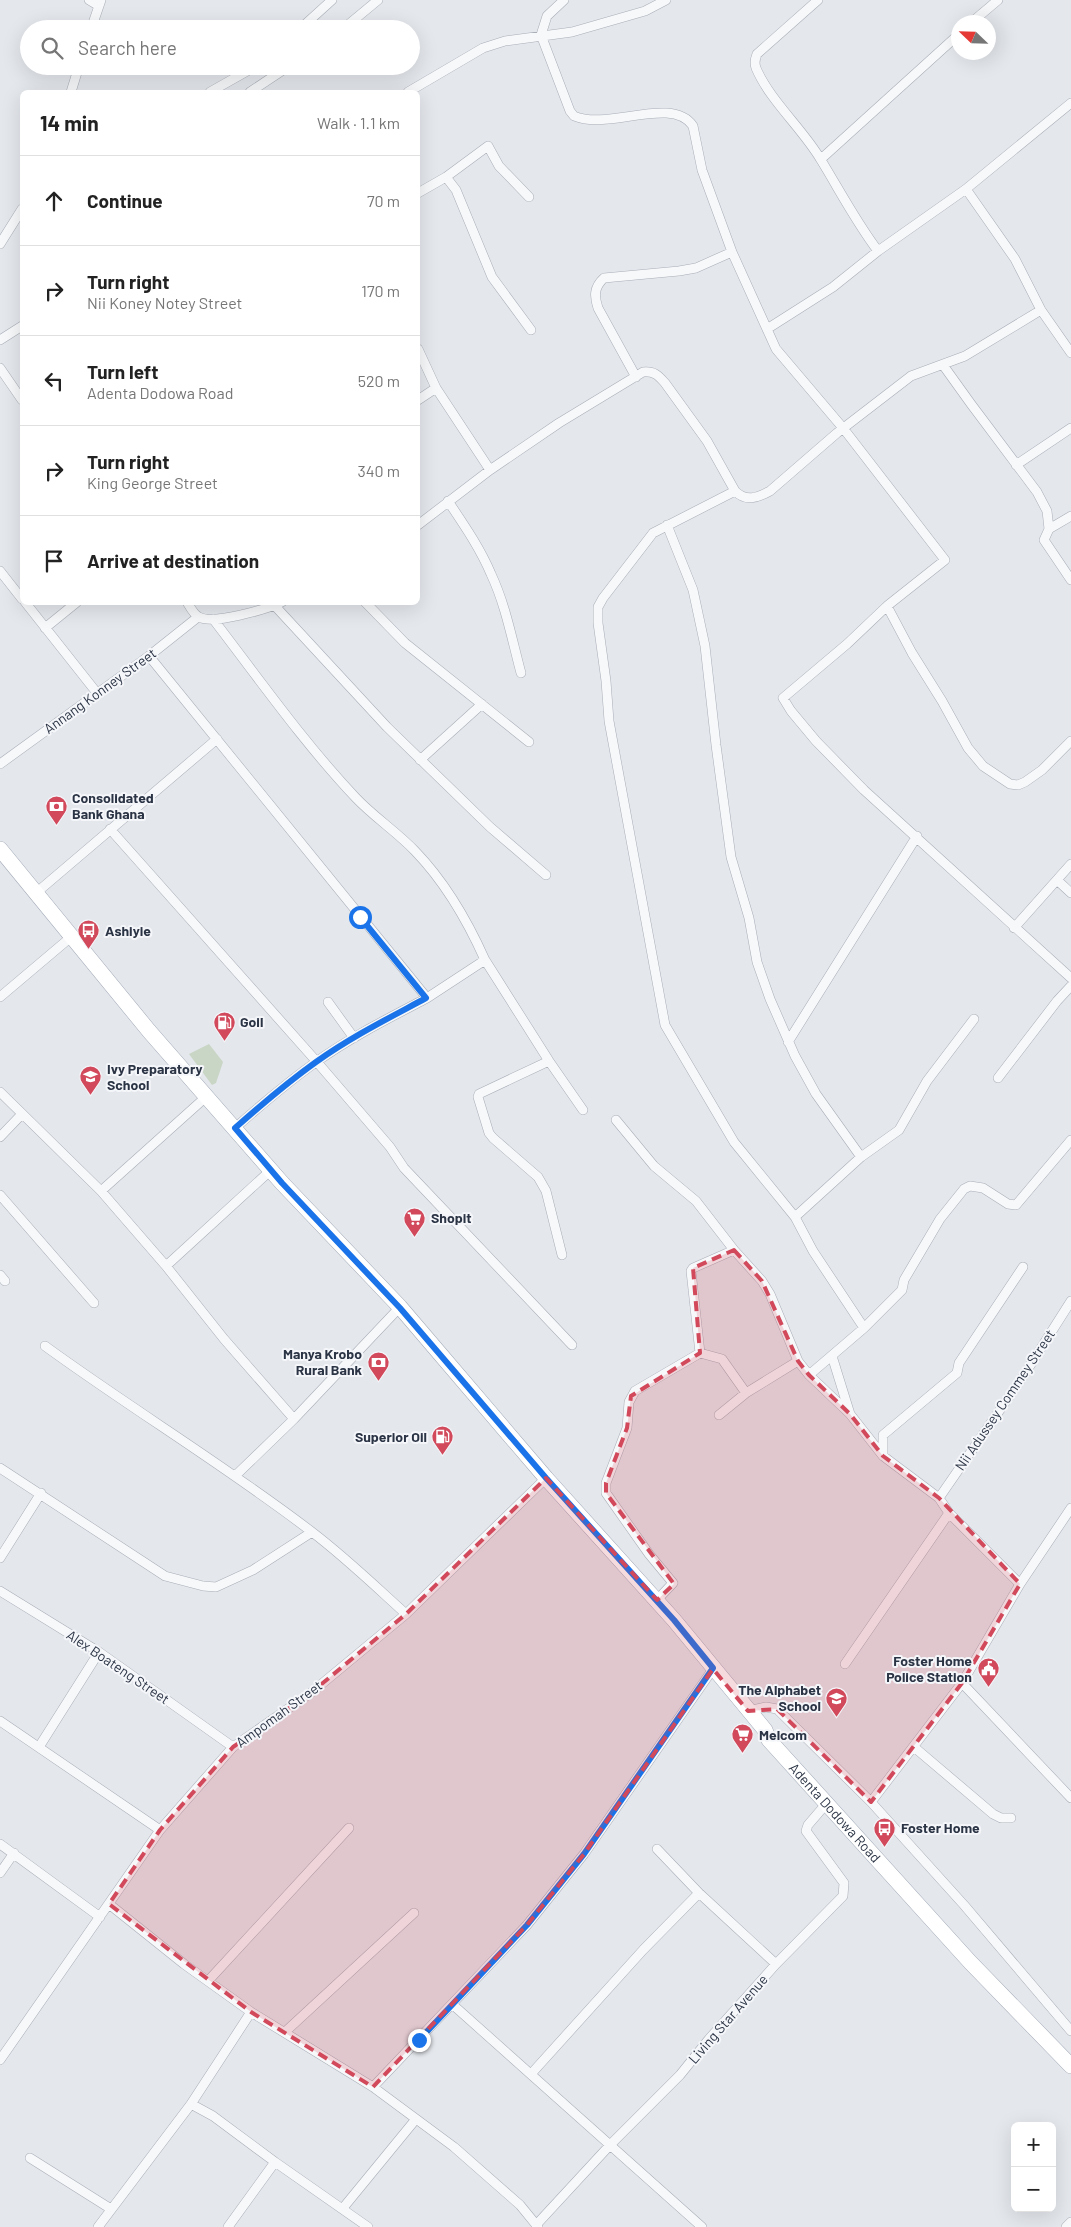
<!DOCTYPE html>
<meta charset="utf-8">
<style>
:root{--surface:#fff;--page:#f6f6f6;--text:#222;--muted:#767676;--line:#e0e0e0}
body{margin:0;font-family:Barlow,sans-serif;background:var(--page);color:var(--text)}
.controls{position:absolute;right:15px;bottom:15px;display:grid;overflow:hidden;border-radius:8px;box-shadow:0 5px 20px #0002}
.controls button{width:45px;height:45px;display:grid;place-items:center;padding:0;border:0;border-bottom:1px solid var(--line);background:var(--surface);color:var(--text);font:25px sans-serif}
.compass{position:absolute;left:951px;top:15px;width:45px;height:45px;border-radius:50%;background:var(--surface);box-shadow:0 5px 20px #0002;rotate:293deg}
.stop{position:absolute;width:15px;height:15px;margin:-11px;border:4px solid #1a73e8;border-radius:50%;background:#fff}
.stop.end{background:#1a73e8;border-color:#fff;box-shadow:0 1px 5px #0008}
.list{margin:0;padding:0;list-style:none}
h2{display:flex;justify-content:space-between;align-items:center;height:65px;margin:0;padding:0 20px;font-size:21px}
h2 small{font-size:16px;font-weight:400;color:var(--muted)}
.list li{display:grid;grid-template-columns:32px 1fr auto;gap:15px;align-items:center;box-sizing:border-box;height:90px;padding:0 20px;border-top:1px solid var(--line)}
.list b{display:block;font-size:19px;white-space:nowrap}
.list p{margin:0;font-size:16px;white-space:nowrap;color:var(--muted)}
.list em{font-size:16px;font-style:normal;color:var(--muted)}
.icon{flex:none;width:28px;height:28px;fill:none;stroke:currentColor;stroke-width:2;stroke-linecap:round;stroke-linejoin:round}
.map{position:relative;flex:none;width:1071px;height:2227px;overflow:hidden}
.search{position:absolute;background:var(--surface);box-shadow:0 5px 20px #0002;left:20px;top:20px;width:400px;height:55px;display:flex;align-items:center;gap:12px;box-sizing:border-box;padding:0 18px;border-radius:28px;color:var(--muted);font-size:19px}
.panel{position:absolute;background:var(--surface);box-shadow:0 5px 20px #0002;left:20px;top:90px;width:400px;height:515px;border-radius:8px}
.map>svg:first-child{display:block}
</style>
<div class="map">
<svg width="1071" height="2227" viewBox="0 0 1071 2227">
<rect width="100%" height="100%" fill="#e4e7ec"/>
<!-- green -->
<path fill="#c9d6c5" d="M209,1044L223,1062L216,1083L212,1085L189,1054Z"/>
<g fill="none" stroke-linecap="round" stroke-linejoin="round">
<defs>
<path id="minor" d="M89,0L99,6
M564,0L547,16L541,35L570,111L574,116C608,131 672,95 693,126L702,170L732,252L776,349L843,428L945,560L887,606L847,644L783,698L791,711L816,741L864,790L1071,978
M818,0L757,54C755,59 754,63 756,68C770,101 803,129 821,160C840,191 856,222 878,251
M972,22L998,0
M91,29L101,0
M300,29L332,0
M343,29L378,0
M71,92L79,66
M210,92L256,66
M250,92L289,66
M408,92L483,48L505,41L572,32L645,11L666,0
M821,159L958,35
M446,177L456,190L492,277L531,330
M966,189L1015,259L1041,310L1071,353
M418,193L446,177L488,146L499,166L529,197
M0,244L22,209
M767,329L833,287L878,251L966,189L1071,103
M0,340L22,326
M418,349L436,388L490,470
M943,365L971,404L1037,492L1047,511L1049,529L1044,540L1071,580
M0,368L22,400
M636,377L598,308C594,296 594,287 604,278L679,271L696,268L732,252
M418,400L436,388
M1016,465L1071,428
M735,491L653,533L603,598L598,607V623L606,681L609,721L665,1025L734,1142L795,1217L813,1251L864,1328
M448,501C464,525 480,548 491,574C506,606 512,640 521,673
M418,525L490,470L559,423L643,372C654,371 658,375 665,383L707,441L735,491C746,502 757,498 770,491L837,433L911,376L965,356L1041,310
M667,525L693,590L705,646L716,745L731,857L749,918L757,962L770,999L795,1056L816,1094L861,1157
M1049,529L1071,516
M0,571L22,599
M25,602L97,693
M187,602C190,607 194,615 199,617C213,625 267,609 282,602
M365,602L405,643L529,742
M275,606L387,727L490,827L546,875
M887,606L912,653L942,701L968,748L983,766L1010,784L1018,785L1025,782L1042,770L1071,741
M213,619C259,679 304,743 356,798C374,817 397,832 415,851C445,882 468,922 485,960L427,998
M45,628L77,602
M149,656L427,998C389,1018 351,1037 316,1062C288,1082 261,1105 235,1128
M420,760L482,704
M0,764L149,656L198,617
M110,829L317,1062L390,1147L404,1168L572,1345
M1057,880L1071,893
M36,893L217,739
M1014,928L1071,864
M485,960L549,1061L583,1110
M0,997L71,937
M328,1002L354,1038
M788,1042L917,836
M549,1061L479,1094L478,1097L489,1133L493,1138L538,1177L546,1191L562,1255
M998,1078L1057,1001L1071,986
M0,1092L101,1191L166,1266L224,1339L294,1419
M616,1120L654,1166L696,1201L734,1250
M0,1137L22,1114
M101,1191L207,1096
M0,1195L94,1303
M795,1217L861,1157L899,1130L927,1081L974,1019
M166,1266L271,1170
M0,1275L5,1281
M45,1346C133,1410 226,1466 312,1532C345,1557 375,1586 406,1614
M832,1356L850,1414L883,1456L939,1498L949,1513L1020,1584
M809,1375L864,1328L902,1290L904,1280L940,1219L964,1189L970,1186L983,1188L1008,1204L1016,1205L1071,1140
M746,1393L722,1359L700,1353L691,1271L693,1268L734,1250L762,1281L770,1294L798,1361L809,1375L850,1414
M719,1415L746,1393L798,1361
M883,1456V1435L957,1373L959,1363L1023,1267
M0,1468L165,1576L203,1586L216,1587L253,1570L312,1532
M235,1476L294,1419L400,1307
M939,1498L1024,1375L1071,1301
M1071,1508L1020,1584L962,1683L871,1802L964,1905L1071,2031
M0,1558L41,1493
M0,1591L99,1652L233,1747
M657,1600L673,1583L649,1554L606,1493V1483L627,1428L629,1402L635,1391L700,1353
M845,1664L949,1513
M962,1683L1071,1798
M748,1711L766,1707L777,1709L871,1802
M0,1721L160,1830
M39,1747L99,1652
M914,1747L993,1814L1001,1818H1011
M0,1844L100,1917
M657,1849L699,1893L776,1964
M0,1873L14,1853
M109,1904L184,1964L251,2012L373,2087L454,2147L520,2205L538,2227
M208,1981L349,1828
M452,2004L702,2227
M285,2032L414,1913
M0,2060L160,1830L233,1747L312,1692L406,1614L546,1478
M531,2074L643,1950L699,1893
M373,2087L527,1925L584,1854L713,1669
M191,2104L213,2116L275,2162L368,2227
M30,2158L111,2209
M343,2208L416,2119
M537,2224L610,2145L680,2075L709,2039L776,1964L843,1896L844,1883L806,1831L808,1825L826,1804
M98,2227L191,2104L251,2012
M228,2227L275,2162
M1066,2227L1071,2222"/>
<g id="primary">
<path id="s1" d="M0,849L149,1031L282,1183L400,1307L546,1478L674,1620L765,1730L769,1740L970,1962L1071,2066"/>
</g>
</defs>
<!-- minor casing -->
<use href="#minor" stroke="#a9aeb7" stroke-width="10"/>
<!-- primary casing -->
<use href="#primary" stroke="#a3abb8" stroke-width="16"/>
<!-- minor -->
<use href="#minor" stroke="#f7f8fa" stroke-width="9"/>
<!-- primary -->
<use href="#primary" stroke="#fff" stroke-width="15"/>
</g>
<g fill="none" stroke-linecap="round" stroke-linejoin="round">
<!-- route -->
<path stroke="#1a73e8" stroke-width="6" d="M360,917L426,998C389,1018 351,1037 316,1062C288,1082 261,1105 235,1128L282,1183L400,1308L546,1478L674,1620L713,1668L584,1854L527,1925L419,2040"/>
</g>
<!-- marked area -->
<path fill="#d1495b" fill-opacity="0.2" stroke="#d1495b" stroke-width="4" stroke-dasharray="10 6" stroke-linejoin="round" d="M734,1250L762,1281L798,1361L809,1375L850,1414L883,1456L939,1498L1020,1584L962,1683L871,1802L777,1709L748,1711L713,1669L584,1854L527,1925L373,2087L251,2012L109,1904L160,1830L233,1747L312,1692L406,1614L546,1478L657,1600L674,1584L606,1493V1483L627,1428L631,1396L700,1353L693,1268Z"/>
<!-- icons -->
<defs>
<symbol id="bank-pin" viewBox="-11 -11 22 30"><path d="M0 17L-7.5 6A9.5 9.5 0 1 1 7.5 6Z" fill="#d1495b" stroke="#f4f6f9"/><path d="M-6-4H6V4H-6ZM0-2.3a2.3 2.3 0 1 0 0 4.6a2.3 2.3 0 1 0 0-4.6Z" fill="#fff"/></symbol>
<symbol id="bus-pin" viewBox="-11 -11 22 30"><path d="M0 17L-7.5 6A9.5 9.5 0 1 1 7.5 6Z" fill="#d1495b" stroke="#f4f6f9"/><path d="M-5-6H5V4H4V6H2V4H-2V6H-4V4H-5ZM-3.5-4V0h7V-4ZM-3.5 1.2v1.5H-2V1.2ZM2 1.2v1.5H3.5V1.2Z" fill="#fff"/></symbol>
<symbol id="fuel-pin" viewBox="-11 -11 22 30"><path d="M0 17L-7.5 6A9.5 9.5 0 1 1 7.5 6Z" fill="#d1495b" stroke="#f4f6f9"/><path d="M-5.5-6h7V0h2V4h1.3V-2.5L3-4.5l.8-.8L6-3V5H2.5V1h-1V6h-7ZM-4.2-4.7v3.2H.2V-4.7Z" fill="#fff"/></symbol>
<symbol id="school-pin" viewBox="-11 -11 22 30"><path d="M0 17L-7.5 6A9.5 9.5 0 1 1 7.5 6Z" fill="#d1495b" stroke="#f4f6f9"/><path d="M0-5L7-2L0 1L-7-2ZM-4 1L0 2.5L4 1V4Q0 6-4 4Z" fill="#fff"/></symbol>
<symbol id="supermarket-pin" viewBox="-11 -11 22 30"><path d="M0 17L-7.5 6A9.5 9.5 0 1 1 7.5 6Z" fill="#d1495b" stroke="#f4f6f9"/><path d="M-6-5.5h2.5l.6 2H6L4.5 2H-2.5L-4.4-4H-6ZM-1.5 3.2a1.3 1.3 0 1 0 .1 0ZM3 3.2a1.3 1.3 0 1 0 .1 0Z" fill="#fff"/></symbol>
<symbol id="civic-pin" viewBox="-11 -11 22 30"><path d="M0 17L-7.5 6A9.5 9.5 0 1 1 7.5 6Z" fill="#d1495b" stroke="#f4f6f9"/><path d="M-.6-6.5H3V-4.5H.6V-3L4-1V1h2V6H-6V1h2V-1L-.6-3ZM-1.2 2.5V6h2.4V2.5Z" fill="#fff"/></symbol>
</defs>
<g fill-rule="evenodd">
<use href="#bank-pin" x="44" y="794" width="25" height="34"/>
<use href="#bus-pin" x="76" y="918" width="25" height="34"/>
<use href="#fuel-pin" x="212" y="1010" width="25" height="34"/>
<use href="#school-pin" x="78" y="1064" width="25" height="34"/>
<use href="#supermarket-pin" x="402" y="1206" width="25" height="34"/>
<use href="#bank-pin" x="366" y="1350" width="25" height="34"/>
<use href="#fuel-pin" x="430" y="1424" width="25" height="34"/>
<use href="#civic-pin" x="976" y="1656" width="25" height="34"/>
<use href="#school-pin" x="824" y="1686" width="25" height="34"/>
<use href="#supermarket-pin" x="730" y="1722" width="25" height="34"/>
<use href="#bus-pin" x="872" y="1816" width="25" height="34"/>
</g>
<g text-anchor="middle" stroke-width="4" stroke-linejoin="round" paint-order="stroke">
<!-- street labels -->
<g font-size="14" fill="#2b3445" stroke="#f4f6f9">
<text transform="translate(100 691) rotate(-36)" y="5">Annang Konney Street</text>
<text transform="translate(1005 1400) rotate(-56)" y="5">Nii Adussey Commey Street</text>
<text transform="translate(118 1667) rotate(34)" y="5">Alex Boateng Street</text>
<text transform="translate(279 1714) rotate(-36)" y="5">Ampomah Street</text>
<text dy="5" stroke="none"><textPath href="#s1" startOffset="1276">Adenta Dodowa Road</textPath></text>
<text transform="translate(728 2019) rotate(-49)" y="5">Living Star Avenue</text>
</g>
<!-- poi labels -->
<g font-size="14" font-weight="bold" fill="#2b3445" stroke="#f4f6f9" text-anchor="start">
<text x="72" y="803">Consolidated<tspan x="72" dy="16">Bank Ghana</tspan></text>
<text x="105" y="936">Ashiyie</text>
<text x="240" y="1027">Goil</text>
<text x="107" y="1074">Ivy Preparatory<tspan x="107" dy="16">School</tspan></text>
<text x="431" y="1223">Shopit</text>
<text x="362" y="1359" text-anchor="end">Manya Krobo<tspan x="362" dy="16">Rural Bank</tspan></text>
<text x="427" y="1442" text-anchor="end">Superior Oil</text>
<text x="972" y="1666" text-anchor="end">Foster Home<tspan x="972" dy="16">Police Station</tspan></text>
<text x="821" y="1695" text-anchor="end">The Alphabet<tspan x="821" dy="16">School</tspan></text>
<text x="759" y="1740">Melcom</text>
<text x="901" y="1833">Foster Home</text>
</g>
</g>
</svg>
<div class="controls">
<button>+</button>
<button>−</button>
</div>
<svg class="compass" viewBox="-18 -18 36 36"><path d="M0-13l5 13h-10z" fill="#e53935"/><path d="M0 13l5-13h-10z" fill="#767676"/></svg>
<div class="stop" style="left:360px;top:917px"></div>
<div class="stop end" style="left:419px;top:2040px"></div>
<div class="search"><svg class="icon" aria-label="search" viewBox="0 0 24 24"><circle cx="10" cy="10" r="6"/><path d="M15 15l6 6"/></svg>Search here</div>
<section class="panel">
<h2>14 min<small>Walk · 1.1 km</small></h2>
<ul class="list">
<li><svg class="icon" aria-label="ahead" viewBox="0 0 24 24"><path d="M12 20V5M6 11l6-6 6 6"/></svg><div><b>Continue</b></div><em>70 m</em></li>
<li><svg class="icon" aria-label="right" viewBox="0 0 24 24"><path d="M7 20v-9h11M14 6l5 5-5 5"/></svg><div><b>Turn right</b><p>Nii Koney Notey Street</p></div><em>170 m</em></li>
<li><svg class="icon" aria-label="left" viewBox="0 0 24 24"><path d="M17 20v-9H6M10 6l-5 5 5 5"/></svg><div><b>Turn left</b><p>Adenta Dodowa Road</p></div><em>520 m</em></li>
<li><svg class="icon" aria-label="right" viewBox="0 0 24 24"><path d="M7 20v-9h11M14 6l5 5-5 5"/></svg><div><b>Turn right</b><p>King George Street</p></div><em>340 m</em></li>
<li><svg class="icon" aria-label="arrive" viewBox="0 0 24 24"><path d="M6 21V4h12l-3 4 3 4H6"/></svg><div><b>Arrive at destination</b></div></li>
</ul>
</section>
</div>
